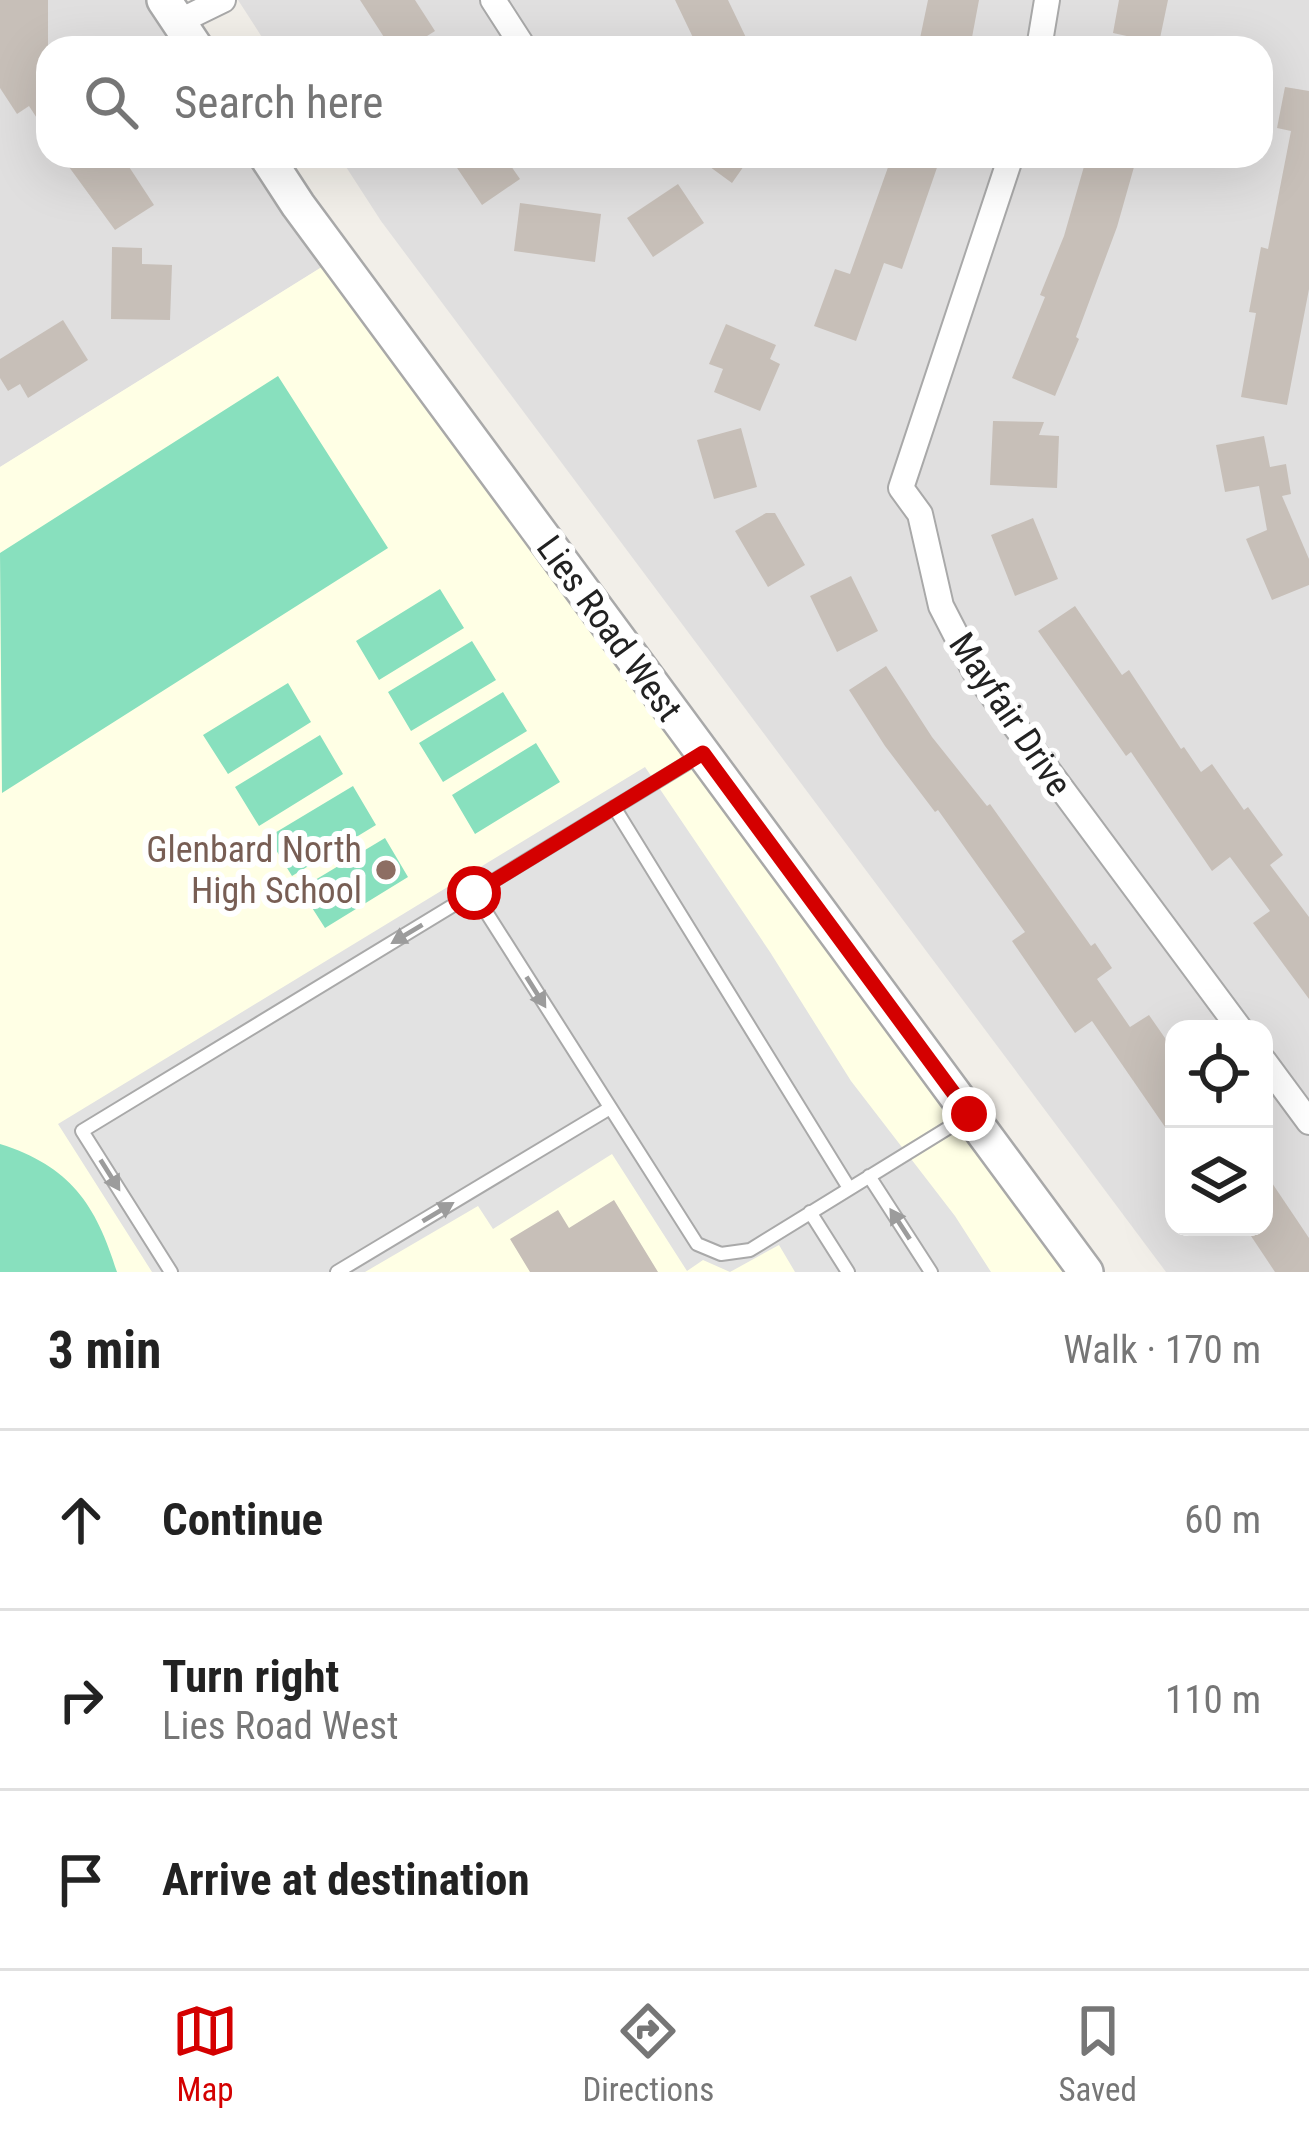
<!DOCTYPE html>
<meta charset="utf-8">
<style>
:root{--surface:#fff;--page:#f6f6f6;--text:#222;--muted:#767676;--line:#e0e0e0;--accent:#d40000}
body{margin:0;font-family:"Roboto Condensed",sans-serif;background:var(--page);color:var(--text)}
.controls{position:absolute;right:36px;bottom:36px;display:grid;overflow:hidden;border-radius:24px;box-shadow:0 12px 48px #0002}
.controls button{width:108px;height:108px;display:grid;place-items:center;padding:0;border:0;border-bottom:3px solid var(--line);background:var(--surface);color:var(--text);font:60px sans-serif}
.stop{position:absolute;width:36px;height:36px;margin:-27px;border:9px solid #d40000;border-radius:50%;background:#fff}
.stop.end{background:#d40000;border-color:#fff;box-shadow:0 3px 12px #0008}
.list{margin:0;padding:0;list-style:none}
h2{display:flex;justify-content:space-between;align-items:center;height:156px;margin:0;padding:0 48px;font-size:51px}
h2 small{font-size:39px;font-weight:400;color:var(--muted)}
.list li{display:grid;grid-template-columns:78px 1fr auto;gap:36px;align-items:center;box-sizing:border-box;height:180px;padding:0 48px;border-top:3px solid var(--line)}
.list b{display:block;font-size:45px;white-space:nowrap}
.list p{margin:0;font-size:39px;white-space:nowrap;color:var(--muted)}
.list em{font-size:39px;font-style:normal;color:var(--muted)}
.icon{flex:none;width:66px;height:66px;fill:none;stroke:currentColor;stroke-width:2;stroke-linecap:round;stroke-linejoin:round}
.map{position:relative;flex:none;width:1309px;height:1272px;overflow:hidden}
.search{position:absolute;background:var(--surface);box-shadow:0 12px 48px #0002;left:36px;right:36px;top:36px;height:132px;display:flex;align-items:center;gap:30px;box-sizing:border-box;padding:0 42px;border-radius:36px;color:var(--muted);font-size:45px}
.sheet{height:696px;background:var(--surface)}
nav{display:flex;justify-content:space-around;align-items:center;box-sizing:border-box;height:168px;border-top:3px solid var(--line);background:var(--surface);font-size:33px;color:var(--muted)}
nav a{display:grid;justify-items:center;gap:6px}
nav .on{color:var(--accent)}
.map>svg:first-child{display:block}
</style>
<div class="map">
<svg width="1309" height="1272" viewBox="0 0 1309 1272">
<rect width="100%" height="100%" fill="#f2efe9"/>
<!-- residential -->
<path fill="#e0dfdf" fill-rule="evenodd" d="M0,0H151L183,48H48V156H253L325,265L0,467Z
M238,0H1309V1272H1166L381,221L339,156H1261V48H269ZM1174,1029H1264V1227H1174Z"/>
<!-- education -->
<path fill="#ffffe5" d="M325,265L1070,1272H0V467Z"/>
<!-- pitch -->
<path fill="#88e0be" d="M278,376L388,548L2,793L0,553Z
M440,589L464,628L379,680L356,641Z
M472,641L496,680L411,731L388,692Z
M288,683L311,722L228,774L203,735Z
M503,692L527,731L443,782L419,743Z
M320,735L343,774L259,826L235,787Z
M536,743L560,782L475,834L452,795Z
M353,786L376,825L292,876L268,837Z
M385,838L408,877L325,928L300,889Z
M0,1144C70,1166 96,1204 117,1272H0Z"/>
<!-- parking -->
<path fill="#e2e2e2" d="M645,767L770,952L851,1081L955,1216L991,1272H795L779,1245L730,1272L703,1260L687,1271L612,1154L493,1229L478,1206L365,1272H152L58,1124Z"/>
<!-- building -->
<path fill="#c7bfb8" d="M0,0H48V135L29,106L17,114L0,88Z
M360,0H415L435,31L408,48H391Z
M675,0H728L751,48H698Z
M928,0H979L970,48H918Z
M1119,0H1168L1159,43L1113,33Z
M1285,87L1309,91V289L1287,405L1241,397L1256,313L1249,312L1261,247L1268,249L1291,131L1277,128Z
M61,156H122L154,205L115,230Z
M449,156H504L520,179L482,205Z
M695,156H751L732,183Z
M892,156H941L902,269L884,263L856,341L814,326L835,269L850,274Z
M1087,156L1134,167L1117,227L1076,337L1079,339L1055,396L1012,378L1045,297L1040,295L1064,236Z
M678,184L704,223L653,257L627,218Z
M520,203L601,214L595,262L514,251Z
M112,247L142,248V264L172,265L170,320L111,319Z
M63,320L88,360L28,398L20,384L8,391L0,378V359Z
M726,324L776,345L770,359L780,364L760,411L714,392L723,369L709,364Z
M993,421L1044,422L1039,435L1059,436L1057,488L990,485Z
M741,428L757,487L714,499L697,440Z
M1264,436L1270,467L1286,464L1291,494L1282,496L1309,559V585L1272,600L1246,539L1267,530L1259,486L1225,492L1216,445Z
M766,513H775L805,565L768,587L735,531Z
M1033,518L1058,579L1015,596L991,535Z
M851,576L878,631L837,652L810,596Z
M1075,606L1122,675L1129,670L1181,749L1184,747L1201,772L1212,764L1244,810L1248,807L1283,855L1270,865L1309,917V999L1253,923L1270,911L1230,857L1212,871L1131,752L1126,756L1038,631Z
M886,666L932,737L987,806L990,804L1091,946L1095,943L1112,968L1097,979L1130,1027L1149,1015L1174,1051V1140L1092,1021L1075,1033L1012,941L1025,932L938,810L935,812L885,746L849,690Z
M1264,1171L1309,1238V1272H1275L1245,1227H1264Z
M614,1200L658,1272H530L510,1239L558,1210L569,1228Z"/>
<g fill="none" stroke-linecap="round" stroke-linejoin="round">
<defs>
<path id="service" d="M614,807L849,1188
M474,893L697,1244L721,1254L750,1250L966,1117
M869,1176L931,1272
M810,1212L848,1272
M171,1272L82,1131L702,754
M337,1272L610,1108"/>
<path id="minor" d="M493,0L524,48
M178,22L223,0
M1039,48L1047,0
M1011,156L901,488L920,514L941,606L975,672L1240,1029
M1264,1061L1309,1122"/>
<path id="tertiary" d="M164,0L196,48
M266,156L298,205L1086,1272"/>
</defs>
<!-- service casing -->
<use href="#service" stroke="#a9a9a9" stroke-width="16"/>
<!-- minor casing -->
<use href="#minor" stroke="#a9a9a9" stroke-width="28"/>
<!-- tertiary casing -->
<use href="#tertiary" stroke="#a9a9a9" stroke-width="38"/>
<!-- service -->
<use href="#service" stroke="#fff" stroke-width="12"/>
<!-- minor -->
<use href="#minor" stroke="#fff" stroke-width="24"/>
<!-- tertiary -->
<use href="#tertiary" stroke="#fff" stroke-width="33"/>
</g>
<!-- one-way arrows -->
<defs><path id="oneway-solid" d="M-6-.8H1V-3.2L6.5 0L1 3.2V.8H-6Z" transform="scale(3)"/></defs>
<g fill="#9c9c9c">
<use href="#oneway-solid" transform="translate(407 934) rotate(149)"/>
<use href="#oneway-solid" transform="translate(536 992) rotate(58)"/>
<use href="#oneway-solid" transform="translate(110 1175) rotate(58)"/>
<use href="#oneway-solid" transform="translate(438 1212) rotate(-31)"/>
<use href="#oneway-solid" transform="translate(900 1224) rotate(-123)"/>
</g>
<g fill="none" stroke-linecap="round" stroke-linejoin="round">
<!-- route -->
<path stroke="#d40000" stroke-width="15" d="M474,893L703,753L969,1114"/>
</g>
<!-- markers -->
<circle fill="#8d6e63" stroke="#fff" stroke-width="4.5" cx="386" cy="870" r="12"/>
<g text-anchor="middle" stroke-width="12" stroke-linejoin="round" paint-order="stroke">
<!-- street labels -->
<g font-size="36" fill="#222" stroke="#fff">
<text transform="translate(610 628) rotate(54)" y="13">Lies Road West</text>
<text transform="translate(1011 714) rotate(56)" y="13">Mayfair Drive</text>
</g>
<!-- education labels -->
<g font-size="36" fill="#785e54" stroke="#fff" text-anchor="end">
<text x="362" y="862">Glenbard North<tspan x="362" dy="41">High School</tspan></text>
</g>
</g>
</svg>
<div class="controls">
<button><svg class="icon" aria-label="locate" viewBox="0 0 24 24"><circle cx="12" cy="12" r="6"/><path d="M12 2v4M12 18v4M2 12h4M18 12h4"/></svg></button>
<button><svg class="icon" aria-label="layers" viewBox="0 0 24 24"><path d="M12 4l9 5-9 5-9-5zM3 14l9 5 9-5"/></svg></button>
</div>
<div class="stop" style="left:474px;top:893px"></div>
<div class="stop end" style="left:969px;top:1114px"></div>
<div class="search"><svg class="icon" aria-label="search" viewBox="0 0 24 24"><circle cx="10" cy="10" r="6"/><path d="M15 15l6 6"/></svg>Search here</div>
</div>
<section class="sheet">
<h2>3 min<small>Walk · 170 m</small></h2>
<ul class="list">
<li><svg class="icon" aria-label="ahead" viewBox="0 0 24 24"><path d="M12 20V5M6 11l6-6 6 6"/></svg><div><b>Continue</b></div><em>60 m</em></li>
<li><svg class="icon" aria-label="right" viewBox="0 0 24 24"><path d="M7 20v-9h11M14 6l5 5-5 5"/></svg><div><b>Turn right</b><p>Lies Road West</p></div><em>110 m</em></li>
<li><svg class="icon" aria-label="arrive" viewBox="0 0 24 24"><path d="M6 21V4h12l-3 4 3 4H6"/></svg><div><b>Arrive at destination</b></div></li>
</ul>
</section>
<nav>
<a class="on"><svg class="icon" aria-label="map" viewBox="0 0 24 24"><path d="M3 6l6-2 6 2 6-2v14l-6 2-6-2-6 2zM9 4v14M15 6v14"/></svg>Map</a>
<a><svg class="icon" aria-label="directions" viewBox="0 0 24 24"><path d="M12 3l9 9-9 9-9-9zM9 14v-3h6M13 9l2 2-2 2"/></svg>Directions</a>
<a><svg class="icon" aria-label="saved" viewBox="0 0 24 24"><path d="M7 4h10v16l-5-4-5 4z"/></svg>Saved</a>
</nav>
